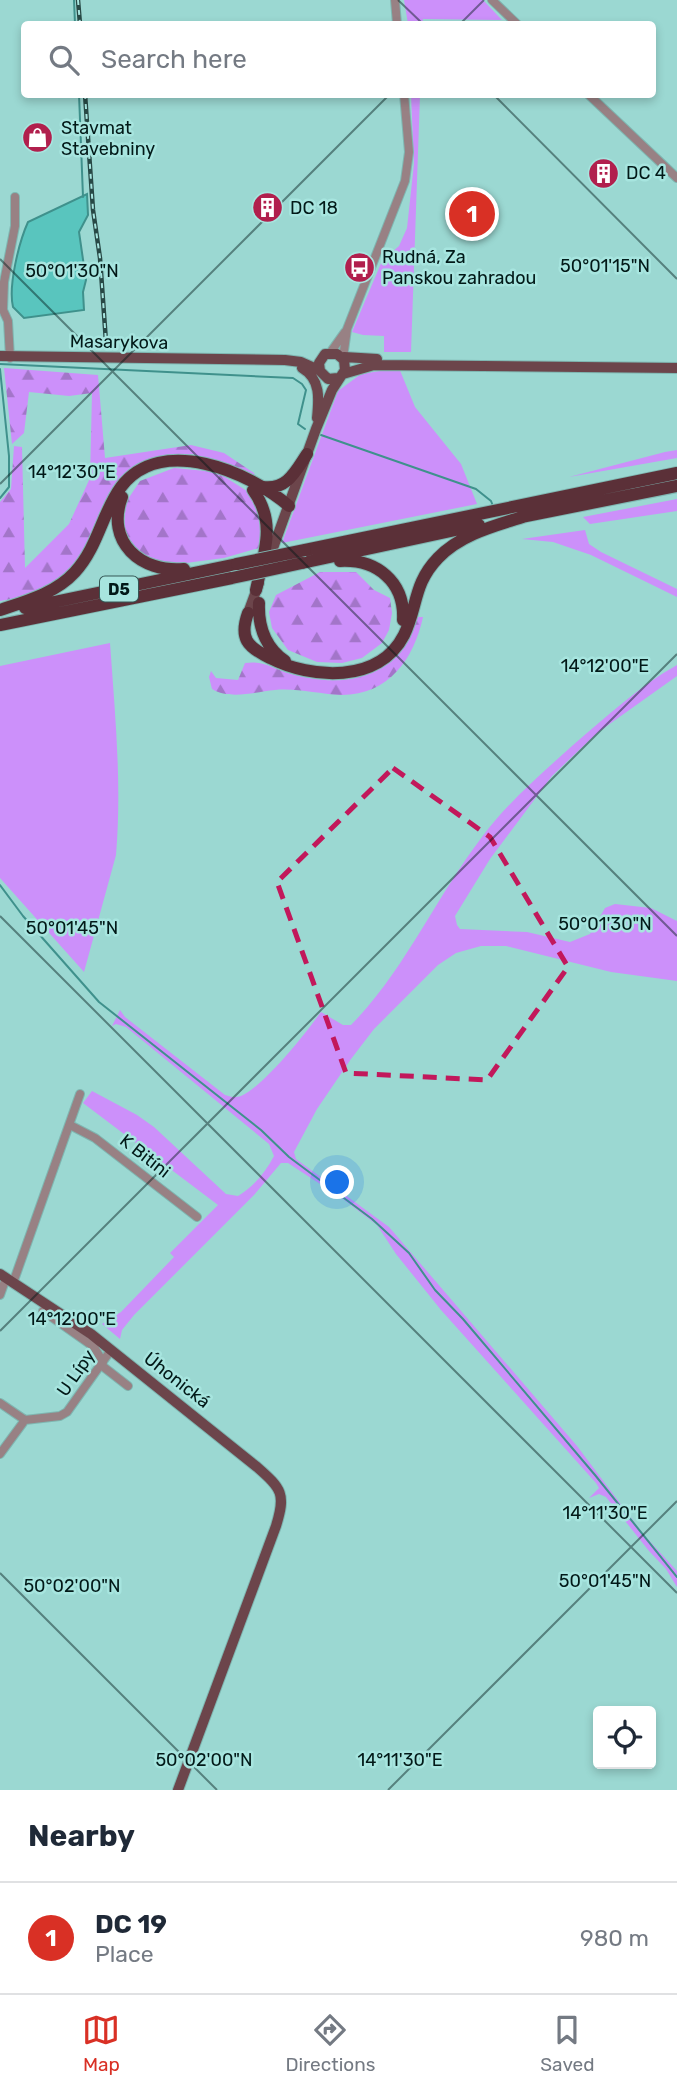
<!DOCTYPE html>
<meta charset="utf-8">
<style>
:root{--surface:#fff;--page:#f2f2f3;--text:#1f2937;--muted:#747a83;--line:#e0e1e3;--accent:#d93025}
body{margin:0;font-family:Rubik,sans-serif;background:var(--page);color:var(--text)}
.controls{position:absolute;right:21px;bottom:21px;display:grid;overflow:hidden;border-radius:7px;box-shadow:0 4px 10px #0003}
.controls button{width:63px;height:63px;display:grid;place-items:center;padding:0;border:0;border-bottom:2px solid var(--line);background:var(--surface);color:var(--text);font:35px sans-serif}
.you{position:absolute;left:338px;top:1183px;width:24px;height:24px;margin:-18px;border:5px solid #fff;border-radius:50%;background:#1a73e8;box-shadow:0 0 0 10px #1a73e833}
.badge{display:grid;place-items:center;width:46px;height:46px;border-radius:50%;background:var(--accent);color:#fff;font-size:23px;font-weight:700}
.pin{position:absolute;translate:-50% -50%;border:4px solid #fff;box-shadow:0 2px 7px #0006}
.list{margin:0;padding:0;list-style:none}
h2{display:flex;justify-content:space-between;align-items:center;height:91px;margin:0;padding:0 28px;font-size:30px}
h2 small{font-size:23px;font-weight:400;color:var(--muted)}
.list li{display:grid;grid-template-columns:46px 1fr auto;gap:21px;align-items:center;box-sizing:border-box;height:112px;padding:0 28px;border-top:2px solid var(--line)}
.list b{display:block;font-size:26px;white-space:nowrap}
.list p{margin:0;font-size:23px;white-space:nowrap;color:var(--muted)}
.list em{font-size:23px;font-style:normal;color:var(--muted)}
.icon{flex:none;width:38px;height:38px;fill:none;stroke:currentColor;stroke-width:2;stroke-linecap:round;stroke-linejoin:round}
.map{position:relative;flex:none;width:677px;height:1790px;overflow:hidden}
.search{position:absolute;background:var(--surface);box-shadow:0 4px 10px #0003;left:21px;right:21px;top:21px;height:77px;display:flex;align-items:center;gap:18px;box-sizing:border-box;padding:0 24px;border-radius:7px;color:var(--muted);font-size:26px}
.sheet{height:203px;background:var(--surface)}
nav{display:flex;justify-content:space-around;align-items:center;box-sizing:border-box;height:98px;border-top:2px solid var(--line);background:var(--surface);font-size:19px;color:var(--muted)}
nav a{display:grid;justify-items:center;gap:4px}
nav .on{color:var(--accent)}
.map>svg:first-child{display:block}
</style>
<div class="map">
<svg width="677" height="1790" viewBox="0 0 677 1790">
<defs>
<pattern id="forest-firs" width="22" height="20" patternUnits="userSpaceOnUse" patternTransform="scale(1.75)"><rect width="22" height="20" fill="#cc90fa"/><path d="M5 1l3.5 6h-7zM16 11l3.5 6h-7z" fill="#a375c9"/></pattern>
</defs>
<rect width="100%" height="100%" fill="#9bd8d2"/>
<!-- grass -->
<path fill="#cc90fa" d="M404,0H483L502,20L423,19L422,24H408Z
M411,95H420L411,352H384V336L363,335L352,332L382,261L399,246L407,228L414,164Z
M399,368L415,407L461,464L477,504L282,543L338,391L361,374Z
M677,450V458L569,477L665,452Z
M677,499V511L590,524L583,517Z
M585,530L589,544L601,552L677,589V597L591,555L553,542L522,539Z
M110,643C115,714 122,784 116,855L84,972L0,878V666Z
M677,665V676L597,733L552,776L490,859L455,916L457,925L460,929L527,932L570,942L590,934L605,908L615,904L651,908L677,921V981L611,972L506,946H481L456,953L438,965L374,1029L351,1059L317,1109L294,1152L296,1159L389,1227L577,1446L644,1535L677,1571V1587L666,1569L649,1551L606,1497L599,1494L589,1498L599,1488L596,1483L441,1310L396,1254L377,1225L343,1199L288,1163H281L254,1195L134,1315L122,1330L120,1339L102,1324L121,1312L174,1257L170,1253L218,1205L83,1103L92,1091L137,1115L154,1127L226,1194L238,1196C254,1186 265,1173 274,1156L269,1144L126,1027L116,1024L112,1026L120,1010L125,1017L225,1095C231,1097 235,1098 241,1096C264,1086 306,1033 321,1012L343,1025H351C405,970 436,897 482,837C508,802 540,775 572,746C606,717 638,687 677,665Z"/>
<!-- forest -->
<path fill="url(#forest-firs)" d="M4,368L98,375L105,458L191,445L224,453L254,473L256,478L193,454L157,458L140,465C119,499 94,551 65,576C47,591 22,597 0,601V502L11,489L14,446L22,447L25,568L69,524L90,478L92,393L69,396L29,392L24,433L12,444Z
M174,468L217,472L247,491L262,515L259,548L224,558L163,566L135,552L124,527L126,502L140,481Z
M320,572H356L374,590L390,598L392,613L389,630L382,643L362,658L342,663L317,662L288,650L272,628L269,612L276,595Z
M414,617H423C414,659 388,696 340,695C319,694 297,688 275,690C255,692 230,700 212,689L209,677L211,671L216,678L238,680L245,663C265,660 273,669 291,674C319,682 356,685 381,667C390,660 407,628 414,617Z"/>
<!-- water -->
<path fill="#59c5be" stroke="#3f918c" stroke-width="2" d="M87,194L88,215L79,232L86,280L83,292L84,310L24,318L13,307C8,286 19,242 28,222Z"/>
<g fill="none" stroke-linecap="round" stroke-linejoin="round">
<!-- stream -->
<path stroke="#3f918c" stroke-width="2" d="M74,0L75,24
M79,94L83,197
M0,364L293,378L302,384L306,390L298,424L305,429
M0,369L9,456V487L0,498
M321,435L476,489L491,501L493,506
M0,885L23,916L99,1002L261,1130L289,1157L372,1219L409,1253L435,1290L463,1319L595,1475L677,1577"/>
<defs>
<path id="minor" d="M395,0L397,24
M492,0L517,24
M588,94L677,178
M330,353L345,332
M10,358L8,321L3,310L4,282L15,226V197
M343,358L347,329L405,181L409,152L404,94
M70,1125L95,1138L197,1217
M13,1283L80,1094
M0,1295L6,1278
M43,1311L94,1347L103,1362
M101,1365L128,1386
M0,1403L25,1420
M0,1454L25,1420L60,1416L67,1412L111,1350"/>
<path id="major" d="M0,356L285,360L301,362L319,370
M344,357L377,359
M302,368C321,379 319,399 317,418
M343,374L374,365L677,368
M268,562L316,429L332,390L345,370L344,360L337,354H325L319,363L320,371L328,379L338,378
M248,613L259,583
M0,1274L91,1334L257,1467C282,1489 286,1494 276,1526L178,1790"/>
<path id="highway" d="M263,487C287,490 295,472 307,454
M253,490C277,523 264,553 256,590
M122,497C105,542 141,573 184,569
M521,517L677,486
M305,550L677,473
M340,561C377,559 405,582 403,620
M302,563L479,525
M259,603C258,627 265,647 285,661
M25,608L237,564
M0,610C27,601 56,593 75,572C98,547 102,513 121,487C161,434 250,472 289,506
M248,613C239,638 247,647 270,658C311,679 379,684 404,635C418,606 413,584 438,558C462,533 498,525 529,515
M0,625L232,578"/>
</defs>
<!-- minor casing -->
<use href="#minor" stroke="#7fb6b1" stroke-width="10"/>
<!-- major casing -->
<use href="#major" stroke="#7fb6b1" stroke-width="12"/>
<!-- highway casing -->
<use href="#highway" stroke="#7fb6b1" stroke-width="14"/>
<!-- minor -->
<use href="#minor" stroke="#988184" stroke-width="8"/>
<!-- major -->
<use href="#major" stroke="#6c454b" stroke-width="10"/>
<!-- highway -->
<use href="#highway" stroke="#5b3038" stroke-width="12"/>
<defs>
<path id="rail" d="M78,0L80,24
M85,94L93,210L100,258L106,342"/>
</defs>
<!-- rail casing -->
<use href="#rail" stroke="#284946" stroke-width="4.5"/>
<!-- rail -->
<use href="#rail" stroke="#a7e5df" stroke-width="2" stroke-dasharray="5" stroke-linecap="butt"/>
<defs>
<path id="highway-bridge" d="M237,564L305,550
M232,578L302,563"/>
</defs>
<!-- highway-bridge casing -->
<use href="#highway-bridge" stroke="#7fb6b1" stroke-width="14" stroke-linecap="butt"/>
<!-- highway-bridge -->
<use href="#highway-bridge" stroke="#5b3038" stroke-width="12"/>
</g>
<!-- marked area -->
<path fill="none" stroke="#c2185b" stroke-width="5" stroke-dasharray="14 9" stroke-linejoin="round" d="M393,768L490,837L568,967L487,1080L346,1073L277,882Z"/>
<!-- ticks -->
<path fill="none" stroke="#021918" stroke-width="2" stroke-opacity="0.45" d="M398,0L423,24M460,24L484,0M493,94L677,279M0,259L677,936M0,484L390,94M0,916L677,1593M0,1331L677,654M0,1573L217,1790M388,1790L677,1501"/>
<!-- icons -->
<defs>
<symbol id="shop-disc" viewBox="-11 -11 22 22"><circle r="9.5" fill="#b11f4d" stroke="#a7e5df"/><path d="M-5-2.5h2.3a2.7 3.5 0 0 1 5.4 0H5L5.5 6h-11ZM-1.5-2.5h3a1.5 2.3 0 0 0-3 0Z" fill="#fff"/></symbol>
<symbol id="building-disc" viewBox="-11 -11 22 22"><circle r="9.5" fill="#b11f4d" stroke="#a7e5df"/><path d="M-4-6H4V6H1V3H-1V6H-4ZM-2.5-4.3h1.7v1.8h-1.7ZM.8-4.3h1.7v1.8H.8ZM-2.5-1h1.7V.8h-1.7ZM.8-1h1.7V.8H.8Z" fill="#fff"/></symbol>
<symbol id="bus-disc" viewBox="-11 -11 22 22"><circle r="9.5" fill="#b11f4d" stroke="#a7e5df"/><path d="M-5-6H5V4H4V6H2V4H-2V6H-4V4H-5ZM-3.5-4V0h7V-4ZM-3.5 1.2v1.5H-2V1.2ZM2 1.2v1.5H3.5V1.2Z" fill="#fff"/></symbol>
</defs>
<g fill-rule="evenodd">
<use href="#shop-disc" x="20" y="120" width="35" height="35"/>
<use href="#building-disc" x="586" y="156" width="35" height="35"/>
<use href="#building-disc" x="250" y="190" width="35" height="35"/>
<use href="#bus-disc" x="342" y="250" width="35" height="35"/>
</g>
<g text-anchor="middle" stroke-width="5" stroke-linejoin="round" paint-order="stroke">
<!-- shield labels -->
<rect fill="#a7e5df" stroke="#345654" stroke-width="2" x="100" y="576.5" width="38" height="25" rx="5"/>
<g font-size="16" font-weight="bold" fill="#021918">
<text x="119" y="595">D5</text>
</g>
<!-- poi labels -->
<g font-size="18" fill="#021918" stroke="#a7e5df" text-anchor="start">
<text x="61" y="134">Stavmat<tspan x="61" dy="21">Stavebniny</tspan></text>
<text x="626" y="179">DC 4</text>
<text x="290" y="214">DC 18</text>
<text x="382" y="263">Rudná, Za<tspan x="382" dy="21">Panskou zahradou</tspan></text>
</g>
<!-- street labels -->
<g font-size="18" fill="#021918" stroke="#a7e5df">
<text transform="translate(119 342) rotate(1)" y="6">Masarykova</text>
<text transform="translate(145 1156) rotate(38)" y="6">K Bitíni</text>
<text transform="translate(76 1373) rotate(-55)" y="6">U Lípy</text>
<text transform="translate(177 1380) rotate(38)" y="6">Úhonická</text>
</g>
</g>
<g font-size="18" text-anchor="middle" fill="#021918" stroke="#a7e5df" stroke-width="5" stroke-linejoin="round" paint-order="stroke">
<text x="605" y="272">50°01'15"N</text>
<text x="72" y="277">50°01'30"N</text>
<text x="72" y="478">14°12'30"E</text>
<text x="605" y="672">14°12'00"E</text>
<text x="605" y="930">50°01'30"N</text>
<text x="72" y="934">50°01'45"N</text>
<text x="72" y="1325">14°12'00"E</text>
<text x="605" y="1519">14°11'30"E</text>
<text x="605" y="1587">50°01'45"N</text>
<text x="72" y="1592">50°02'00"N</text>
<text x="204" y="1766">50°02'00"N</text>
<text x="400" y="1766">14°11'30"E</text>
</g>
</svg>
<div class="controls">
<button><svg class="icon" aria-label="locate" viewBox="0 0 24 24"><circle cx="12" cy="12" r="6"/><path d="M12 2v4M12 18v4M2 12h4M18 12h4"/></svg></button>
</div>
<div class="you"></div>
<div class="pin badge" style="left:472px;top:214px">1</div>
<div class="search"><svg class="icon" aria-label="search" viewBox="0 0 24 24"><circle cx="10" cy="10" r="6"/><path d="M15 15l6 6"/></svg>Search here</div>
</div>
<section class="sheet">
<h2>Nearby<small></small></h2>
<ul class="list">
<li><span class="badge">1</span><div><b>DC 19</b><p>Place</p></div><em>980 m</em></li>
</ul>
</section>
<nav>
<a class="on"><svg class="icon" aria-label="map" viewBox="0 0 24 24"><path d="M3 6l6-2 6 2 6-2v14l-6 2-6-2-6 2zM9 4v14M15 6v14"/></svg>Map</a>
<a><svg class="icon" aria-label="directions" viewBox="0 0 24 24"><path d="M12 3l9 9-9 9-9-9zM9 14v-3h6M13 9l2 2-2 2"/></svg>Directions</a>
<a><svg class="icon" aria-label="saved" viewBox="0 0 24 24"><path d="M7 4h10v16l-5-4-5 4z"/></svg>Saved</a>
</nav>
